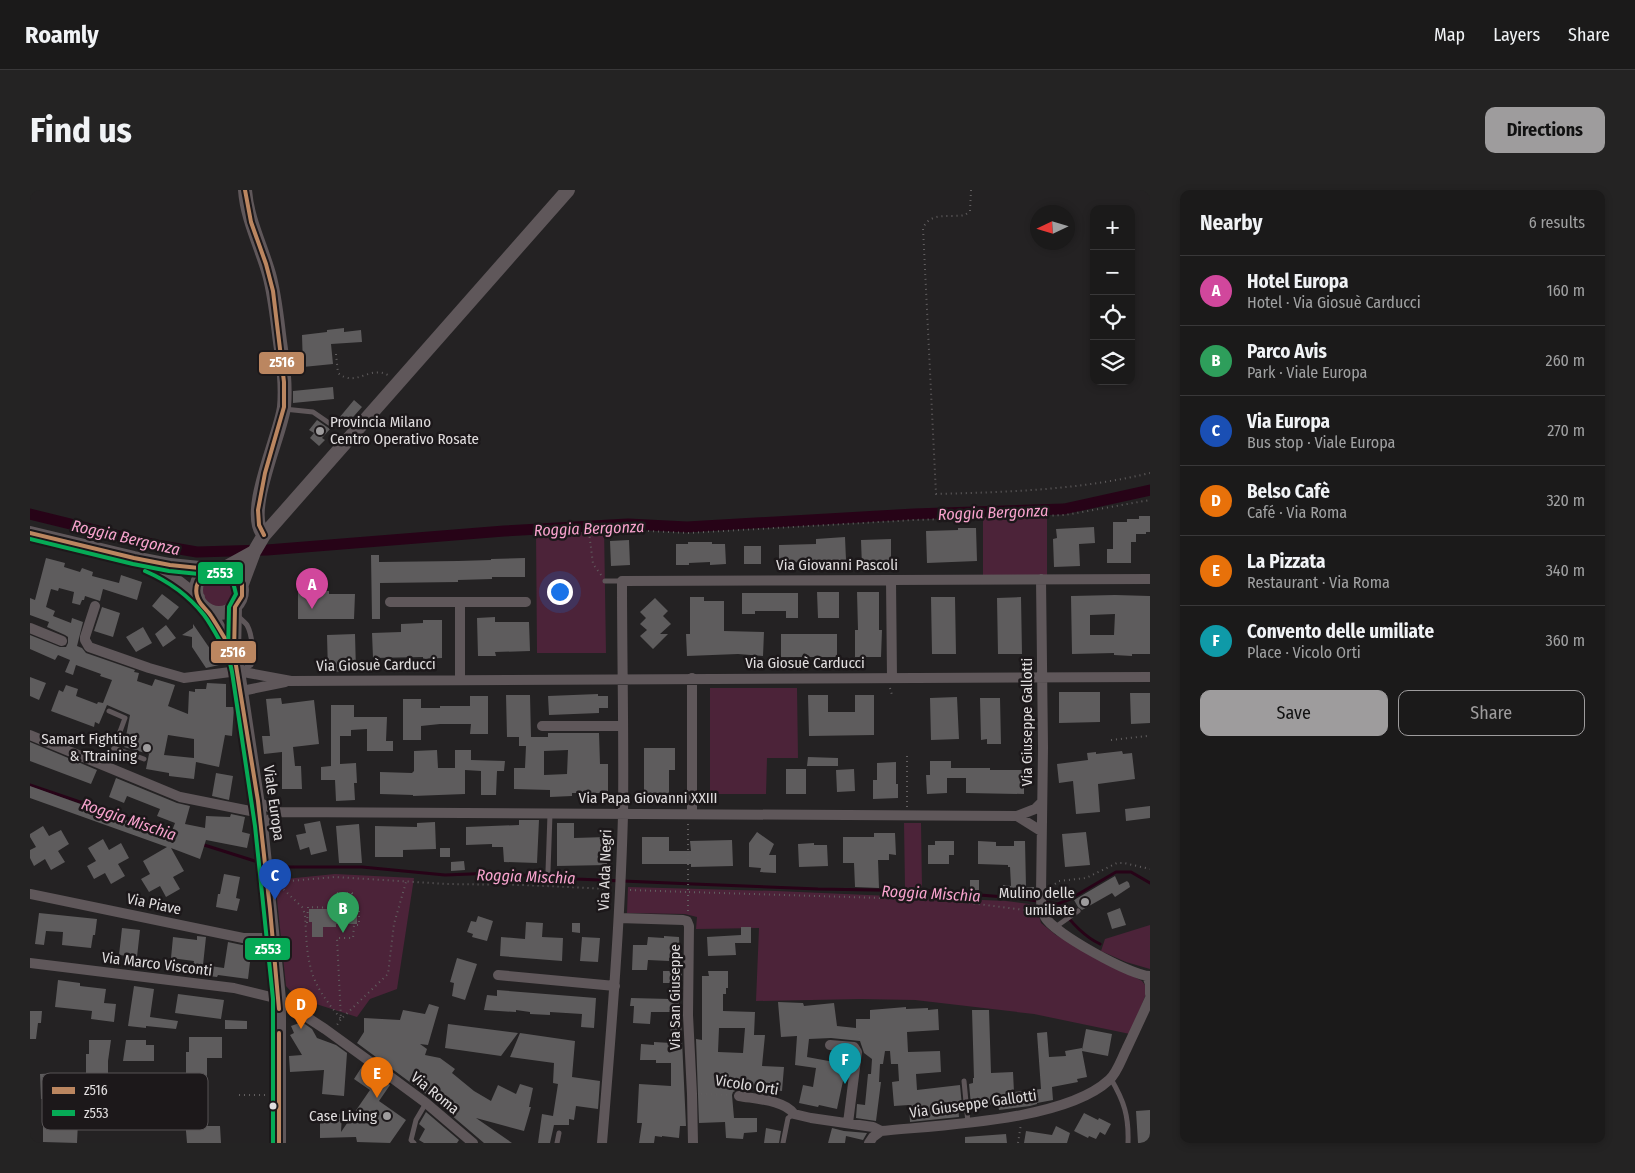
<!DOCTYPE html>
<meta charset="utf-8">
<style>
:root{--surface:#1b1a1a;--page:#242323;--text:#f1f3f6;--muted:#a0a1a2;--line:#393839;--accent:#9e9c9d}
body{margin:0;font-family:"Fira Sans Condensed",sans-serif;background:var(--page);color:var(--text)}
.controls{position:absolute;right:15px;top:15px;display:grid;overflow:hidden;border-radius:10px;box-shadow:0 2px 8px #0003}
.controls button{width:45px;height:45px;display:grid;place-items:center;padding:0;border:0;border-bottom:1px solid var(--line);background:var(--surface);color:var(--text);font:25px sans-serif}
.compass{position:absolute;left:1000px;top:15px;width:45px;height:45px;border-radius:50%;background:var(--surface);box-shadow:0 2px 8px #0003;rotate:266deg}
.you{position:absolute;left:529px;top:401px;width:18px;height:18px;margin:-12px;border:4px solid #fff;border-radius:50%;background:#1a73e8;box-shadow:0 0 0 8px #1a73e833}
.badge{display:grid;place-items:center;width:32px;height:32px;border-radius:50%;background:var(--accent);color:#fff;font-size:16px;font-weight:700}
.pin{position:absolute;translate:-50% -41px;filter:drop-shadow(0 1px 2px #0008)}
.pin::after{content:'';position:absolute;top:26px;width:18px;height:15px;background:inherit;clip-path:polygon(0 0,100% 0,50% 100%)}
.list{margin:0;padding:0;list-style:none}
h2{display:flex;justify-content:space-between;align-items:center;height:65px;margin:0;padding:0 20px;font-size:21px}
h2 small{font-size:16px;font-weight:400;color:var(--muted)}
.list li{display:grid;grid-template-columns:32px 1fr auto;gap:15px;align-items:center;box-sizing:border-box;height:70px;padding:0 20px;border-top:1px solid var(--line)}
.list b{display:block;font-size:19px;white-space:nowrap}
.list p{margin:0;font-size:16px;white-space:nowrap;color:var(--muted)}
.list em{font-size:16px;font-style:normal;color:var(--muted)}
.actions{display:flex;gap:10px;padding:15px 20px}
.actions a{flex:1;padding:11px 0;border:1px solid var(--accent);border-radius:10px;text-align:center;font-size:18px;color:var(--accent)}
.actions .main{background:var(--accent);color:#111}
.icon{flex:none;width:28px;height:28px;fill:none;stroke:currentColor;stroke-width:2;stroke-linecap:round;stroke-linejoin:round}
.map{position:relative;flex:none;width:1120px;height:953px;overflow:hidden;border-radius:10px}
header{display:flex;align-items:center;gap:30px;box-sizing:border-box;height:70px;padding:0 25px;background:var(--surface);border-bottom:1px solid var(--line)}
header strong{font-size:24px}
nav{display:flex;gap:28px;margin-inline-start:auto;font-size:18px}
.intro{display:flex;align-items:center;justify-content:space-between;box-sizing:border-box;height:120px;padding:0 30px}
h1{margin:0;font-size:35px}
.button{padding:12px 22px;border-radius:10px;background:var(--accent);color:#111;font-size:18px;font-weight:700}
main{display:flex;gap:30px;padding:0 30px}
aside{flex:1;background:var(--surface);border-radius:10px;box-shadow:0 2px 8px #0003}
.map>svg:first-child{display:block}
</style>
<header>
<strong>Roamly</strong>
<nav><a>Map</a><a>Layers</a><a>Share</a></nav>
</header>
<div class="intro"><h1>Find us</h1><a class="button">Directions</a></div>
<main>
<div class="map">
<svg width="1120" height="953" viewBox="0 0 1120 953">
<rect width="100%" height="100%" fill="#242223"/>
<!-- green -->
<path fill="#4c2339" d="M1017,321V385H953V323Z
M574,336L576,463H507L506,341Z
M171 400a18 18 0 1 1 36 0a18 18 0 1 1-36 0Z
M680,498H767L768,568H737L736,604H680Z
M874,633H891L892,698H875Z
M305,684L384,688L367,799L340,809L327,827L286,814L278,820L256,796L245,690Z
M598,697L746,701L976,711L1006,715L1011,733L1026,745L1112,791L1118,799L1100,844L1004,824L885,810L830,809L726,811L729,738L666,739L667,727L655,724L597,723Z
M1120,735V779L1096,772L1071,761L1075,749Z"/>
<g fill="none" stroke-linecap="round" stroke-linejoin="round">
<!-- stream -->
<path stroke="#270317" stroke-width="3" d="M0,595L144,644
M171,654L231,673
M240,675L249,677H332L415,685L466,683L546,689L663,694L788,699L900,701L987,708L1028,714L1040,709L1086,682H1101L1120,693
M1028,714C1039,730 1053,746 1070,754"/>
<!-- canal -->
<path stroke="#270317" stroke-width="11" d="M0,324L126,355L167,362L237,360L474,341L598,334L657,337L884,324L1034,319L1120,300"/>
</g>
<!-- building -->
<path fill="#5e5c5d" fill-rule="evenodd" d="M314,138V142L331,140L332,152L301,154L303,174L273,177L272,145L297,142V140Z
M303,197L304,209L263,213V201Z
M324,210L332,217L316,235L309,228Z
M287,230L300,239L292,248L295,250L289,256L280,248L284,243L279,240Z
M1109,326H1120V342H1116V344H1106V352H1101V373H1077V359H1083V332H1097V329H1109Z
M1064,337L1065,353L1049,354L1050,376L1024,377L1023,349L1027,348L1026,339Z
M928,338H946L947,371L897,373L896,341L928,340Z
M815,347L816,370L749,373V355L786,354V349Z
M861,349V373H842V377H832L831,350Z
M599,350L600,375L581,376L580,351Z
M658,352H682V354H695L696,374L680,375V372L659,373V375H646V354H658Z
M714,356H731V374H714Z
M341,365H349V372L428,371L461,370V369L495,368V387H462V389L428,390V392L350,393V429H342Z
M16,368L35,373L34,377L50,382L52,378L63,382L62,386L89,393L91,385L112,392L107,410L73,399L70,411L55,406L54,410H52L50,415L42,413L44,402L29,398L28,401L21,399L16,417L25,421L23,426L41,433L42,428L53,432L47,456L52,458L56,463L105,480L104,482L109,483L107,491L122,496L125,489L145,495L138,516L158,524L159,501L165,502V499H176L177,493L196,494V517H204L202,546L195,545L189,577L166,572L164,589L139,586V583L116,579L119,564L94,557L100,525L77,515L69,534L65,532L64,537L21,521L29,500L33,502L36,495L48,499L46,506L67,514L68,512L73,513L82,490L70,486L71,484L46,475L43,485L35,482L40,470L28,465L25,470L0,459V445L30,457H36L38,453V447L35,445L17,437L19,432L0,425V408L5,410ZM138,545L164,549V568L134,565Z
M268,401H299V404H325L324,429H268Z
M787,402H809V428H788Z
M827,402H849V440H852L851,467H825V440H828Z
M712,403H768V428H756V421H725V424H712Z
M132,404L149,417L138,430L122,416Z
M1085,405L1120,406V464H1102V466L1084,465V463L1042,464L1041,406ZM1085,424L1084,445H1060V425Z
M660,407H674V411H694V441L734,442L733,466L708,464L657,466L656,444H660Z
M901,407H925L926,464H902Z
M991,407L992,464H968L967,408Z
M625,408L638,421L633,426L641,434L630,444H638L623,459L610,446L617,440L610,434L616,428L610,422Z
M72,417L90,423L83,447L64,441Z
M465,427V432H499L500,461L465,462L466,466H448L447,428Z
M393,430H412V468L393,469V467L343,468L342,443L371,442V434L393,433Z
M163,434L187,469L189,475L176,478L162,457V447L152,445L163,438Z
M136,435L146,448L133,457L125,444Z
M113,437L122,453L106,462L96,447Z
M325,444L326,481L298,482L297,445Z
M751,444H807V467H751Z
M0,487L16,493L9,510L0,506Z
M1029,502H1070V532L1029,533Z
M1100,503H1120V533L1101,534Z
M568,504V506H578V518H569V523L519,525L518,506Z
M476,505H500L501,547H518V543H569L570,574H578V603H542V606L520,607V600L484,599V578H495L496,556H489V547H477ZM538,560L537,584L514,585V561Z
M778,505H798V522H825V505H844V545L779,546Z
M440,506H458V544H440L441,534H410L391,536V550H373V509H391V518H410V516H440Z
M927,507L929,549L901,550L900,508Z
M251,508L252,514L284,510L289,554L263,557L265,576H271L272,599H252V562L234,564L232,546H240L236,509Z
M950,508H970L971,554H957V549L951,550Z
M301,515H324V527H357L356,551H363V561H337V539L321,540V546H310V574L326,573L327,593H324L325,610L306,611L305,590H291V577L301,576Z
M0,552L67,580L61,594L0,571Z
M614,558H645V580H639V607H614Z
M407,560L408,578H425V560H441V570L475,571L474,581H467L466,605H451V581L435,580V604L383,606V605L350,604V582L382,583L384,581V561Z
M1092,561L1093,564L1102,563L1105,589L1068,594L1070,622L1046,624L1043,591L1029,593L1027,574L1058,570L1057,563L1066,562V564Z
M778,567L808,568V576H777Z
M900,571H921V578H960V580H994V604L936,603V588H917V603L897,604L896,585H900Z
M866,572V594H868V608L843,609V590H847V573Z
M756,579H776V604H756Z
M824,579L825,601L807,602L806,580Z
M186,583L203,586L199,610L182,606Z
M86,588L147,613L160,616L155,634L175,638L176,626L200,627L201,624L215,627L212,642L220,644L217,658L176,650L170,669L141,658L154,681L143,687L150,699L136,707L130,696L119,702L111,689L120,684L113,671L137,657L0,608V596L140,646L145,633L127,626L130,619L97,606L94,613L79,607Z
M1120,616V628L1096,631L1095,619Z
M489,630H509L507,673L474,672L473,657H462V654L436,655V637L489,635Z
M290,631L297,661L281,665L279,657L270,660L266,645L276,643L274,634Z
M405,632L406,659L373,660V667H345V636L387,637V633Z
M527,633H544V648L576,647L577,675L527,676Z
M329,634L332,673H309L306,636Z
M13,636L19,646L31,640L39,654L28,661L35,672L21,680L15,669L4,676L0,668V660L6,657L0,647V644Z
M727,642L744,654L739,665H746V683L730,682L731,678L719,677V653Z
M1056,642L1060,675L1035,677L1032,644Z
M844,643H865L866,665L859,664V670H848L849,698L825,697L824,673H813V647H844Z
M612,647H639V661H661L660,651L702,650L703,676L661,677V674H612Z
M73,649L79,660L91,653L99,668L88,674L95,686L81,694L75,683L64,689L57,676L66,671L58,658Z
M905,651H924V665H919V674H898V655H905Z
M948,651L966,652V656H984V651H995L996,697H1004V705L973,704V695L981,696L980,677H978V675L948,674Z
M784,653V655H797L798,676L769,677L768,654Z
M410,658H420V667H410Z
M434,671L435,680L421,681V672Z
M194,684L210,687L206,708L210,709L207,721L186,717L188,704H190Z
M1085,686L1089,695L1097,691L1099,693L1100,697L1085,707L1082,703L1052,720L1048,717L1044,710Z
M940,690H949V700H940Z
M1090,718L1096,735L1082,739L1077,723Z
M279,719H327V734H306V737H293V747H282V732H279Z
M9,723L67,729L65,745H63L61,758L32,755L33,742L16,741L14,755L5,754Z
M448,726L463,731L457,751L442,747L443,744L437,742L441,731L446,732Z
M496,732L513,733L512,747L533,748L532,771L470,766L471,747L495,749Z
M542,733H550V743L542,742Z
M711,737H721V753H705L706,765L678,766L677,747L711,745Z
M92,738L110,740L107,767L89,765Z
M167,746L176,747L173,775L194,778L198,752L212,755H222L218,789L188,785L187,787L162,784L164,771L141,768L143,747L167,750Z
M634,746L649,747L650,768H639V771L618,770L617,780H602L603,755H617L618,747L634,748Z
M552,747L570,748L568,772L550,771Z
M427,768L447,774L435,810L422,806L424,793L420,792Z
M633,781H651L652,785L651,804H649V829H651L656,936H650L649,948L632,946V947L625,946L624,953H609L612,933H607L609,894L641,896V873H626V870H610L611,854L624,855V852L641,853L640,822H621L620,834L603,833L604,816H600L601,808L640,809V793H633Z
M678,781H698V798H696V804H693V821L725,822L724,845H735L732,876L754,877L752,901L709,897V899L703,902L702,905L704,928H727V942L714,943L713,949L696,948L695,932L669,933L666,849L672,850V786H679ZM689,838H715L713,863L688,862Z
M28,790L50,793V796L76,799L74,813L86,814L84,832L61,829L62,821L25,817Z
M104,796L124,799L120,827L148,831L146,839L116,836V838L98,836Z
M467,800L566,808L564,838L551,837L552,824L520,822V825L500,824V822L486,820V822L454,820L457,805L467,806Z
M148,804L194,810L191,829L145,823Z
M748,812L773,813L774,816L804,813L807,836L826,838V829H840V820L876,817V819L898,818V820L908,819L909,840L877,842L878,862L910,861L911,882L886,884L887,900L930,895L932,916H928L929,927L880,932L879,915L864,916L862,892L869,891L868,874H861L860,861H855L853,874H850L849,892H851L846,931L826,928L827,914L835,915L838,884H841L842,869L834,863L830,851L801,848L779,849L777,867L804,872L803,875L816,877L807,919L789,915L788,917L769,913L773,895L783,897L786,878L765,875L767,846L751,847Z
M399,814L409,817L398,855L390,854L397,859L395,865L410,868L425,879L422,883L444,901L461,911L468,895L486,904L490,894L503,898L499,917H501L494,941L446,928L482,953H454L400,907L327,853L334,842V828L370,830L373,820L395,824Z
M942,820H959L961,883L983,882L984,902L1011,899L1007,843L1017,842L1019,867L1036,866L1035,861L1052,858V860L1056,839L1082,844L1078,866L1052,861L1057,887L1047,889L1048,892L1022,897L1023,910L1007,913V914L1000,916L969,920L968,914L941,915L939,894L943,893V888H944Z
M0,821H12L11,833H8L6,849H0Z
M195,830L217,831V839H195Z
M272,832L282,839L287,848L306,855L317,863L314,906L292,904L294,880L260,882L259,866L272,865L260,845L264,843L261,836Z
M418,834L488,843L471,866L415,858Z
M490,843L545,851L542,887L570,891L568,919L546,916L544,930L539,929V935H524L520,953H508L512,924L523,926L528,894L523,893L524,873L480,867Z
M159,847H192V868H177V892H158V885H156V862H159Z
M59,850H81L78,871V896H59V887H56V864H59Z
M96,850H116V855H124V871H93Z
M333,875L360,895L349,911L376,930L360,953L327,952L326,947L290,948V925L312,924L311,942L340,900L324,889Z
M29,883L31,908L11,909L10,884Z
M175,907L176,936H190L191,953H157L154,917H157V908Z
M27,912H42V922H44V932H48L47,953L13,952V931H26Z
M1120,920V953H1108L1106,921Z
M396,922L429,950L427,953H394L389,950L395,939L389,934Z
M1054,923L1068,930L1069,928L1081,934L1075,945L1070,942L1066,949L1059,946L1058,948L1044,941Z
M1026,936L1040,943L1037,953H994L996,941L1022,945Z
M736,938L751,941L749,953H734Z
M802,938L814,941L837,943L833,950L816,946L815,953H798Z
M976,944L977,953H935V947Z"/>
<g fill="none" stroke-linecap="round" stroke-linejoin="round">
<!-- path -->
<path stroke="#615e5f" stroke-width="2" stroke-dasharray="1 4" stroke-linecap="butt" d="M941,0L940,21L935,25C920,28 901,21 893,38L906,304C979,302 1049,300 1120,283
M306,164L308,183C326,198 339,175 358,185
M571,385L563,374L559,342L599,340L658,343L884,330L1035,325L1120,310
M860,498L862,505
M1081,550L1117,546
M877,617V562
M248,692L305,687L417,694L494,695L580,699
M250,696L272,717L275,724C276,740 276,759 280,775C284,796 298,813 311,829L358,784L364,734L376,692
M1021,697L1029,691L1056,688L1087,673H1094L1120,679
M600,700L658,702V634
M658,721V702L916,710L1003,721
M277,733L278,717L305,718V703H322V718H329V735H324L323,748H307L311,829L307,835
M829,849L830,840
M671,904L699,905
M209,905H237
M988,953L991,934"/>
<!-- service -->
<path stroke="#5f575a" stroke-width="5" d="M254,219L283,222L299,233
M575,391H592
M208,426C210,429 215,432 217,435C223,446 223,463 221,475L211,480
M84,558L114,569
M77,577L95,528L79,521
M518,681L520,624
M1024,738L1048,721
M1081,889C1094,911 1099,926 1098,953
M934,891L938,933
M384,953L381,950L386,930L396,913
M527,953L529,943
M753,953L758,928L764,924"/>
<!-- minor -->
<path stroke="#5f575a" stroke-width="10" d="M1011,389L1013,558L1011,704C1011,712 1011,720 1015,727C1024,743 1101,786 1120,786
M861,390L862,488
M360,412H496
M430,412V489
M65,416L55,447V450L59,457L119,478L154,488L208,481L261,491L1120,487
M0,438L32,451
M662,488V623
M212,501L255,492
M512,536H593
M0,545L150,607L230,623
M228,612L249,622L987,626L1005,619L1011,613
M987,626L1011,641
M231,635L245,626L249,622
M0,704L213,748H233L242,745
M589,728L653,730L657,731L659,736L658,825L662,904L663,953
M0,773L204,798L249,809L295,839L335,868L396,913L443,953
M468,785L585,796
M1117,786L1120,794V804
M800,855L824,857L827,862L818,933
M709,906C725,909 755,910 764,924L781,928L843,937L851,941
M572,953C581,844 590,735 593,625C594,547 592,469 592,391L1120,389
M839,953L843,947L851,941C910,935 1035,931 1079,890C1087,883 1091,870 1096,860C1104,843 1112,826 1120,808"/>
<!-- tertiary -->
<path stroke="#5f575a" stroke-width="14" d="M215,0C217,29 231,56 239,84C245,106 247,129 250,152C253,173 256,195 254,217C251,244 213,324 234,345
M0,343L104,368L140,375L179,379
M121,376L136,383L168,408
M166 400a23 23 0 1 1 46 0a23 23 0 1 1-46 0Z
M195,378L224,362
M212,394L224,362L234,345L538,0
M178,420L204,463L208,481L231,635L249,809V953
M204,463L205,417"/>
<defs>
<path id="bus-1" d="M215,0L221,32L236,74L243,101L254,192V217L235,283L228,320L229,335L234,345
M0,343L104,368L140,375L179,379L186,377L195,378
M186,377L201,380L212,394V406L205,417L204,463C196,451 189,438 181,426C178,421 174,418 171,414C160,399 170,381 186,377Z
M204,463L228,611
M204,463L228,611
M228,611L240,719
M228,611L240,719
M240,719L249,819
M240,719L249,819
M249,843V953"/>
<path id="bus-2" d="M0,349L103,374L139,381L179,385L191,383L198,385L203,392L206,404L199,417L198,464L202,482L225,636L243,809V953
M115,381C138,391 159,406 174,425C183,437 190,452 198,465L199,470"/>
</defs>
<!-- bus-1 casing -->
<use href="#bus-1" stroke="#1c181a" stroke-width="8"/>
<!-- bus-2 casing -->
<use href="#bus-2" stroke="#1c181a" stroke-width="8"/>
<!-- bus-1 -->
<use href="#bus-1" stroke="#bb8660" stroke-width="4"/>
<!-- bus-2 -->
<use href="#bus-2" stroke="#06aa56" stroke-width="4"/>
</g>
<!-- markers -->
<g fill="#9e9c9d" stroke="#1c181a" stroke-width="2">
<circle cx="290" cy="241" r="5"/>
<circle cx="117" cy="558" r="5"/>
<circle cx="1055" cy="712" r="5"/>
<circle cx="357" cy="926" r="5"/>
</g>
<circle fill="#e0ddde" stroke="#1c181a" stroke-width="2" cx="243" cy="916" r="4.5"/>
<g text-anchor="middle" stroke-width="5" stroke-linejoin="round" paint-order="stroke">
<!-- poi labels -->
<g font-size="15" fill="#e0ddde" stroke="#1c181a" text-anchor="end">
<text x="300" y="237" text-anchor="start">Provincia Milano<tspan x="300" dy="17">Centro Operativo Rosate</tspan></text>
<text x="107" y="554">Samart Fighting<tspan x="107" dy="17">&amp; Ttraining</tspan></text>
<text x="1045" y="708">Mulino delle<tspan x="1045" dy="17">umiliate</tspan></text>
<text x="347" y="931">Case Living</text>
</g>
<!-- street labels -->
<g font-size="15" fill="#e0ddde" stroke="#1c181a">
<text x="807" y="380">Via Giovanni Pascoli</text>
<text x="775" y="478">Via Giosuè Carducci</text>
<text transform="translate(346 475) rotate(-1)" y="5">Via Giosuè Carducci</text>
<text transform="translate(997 532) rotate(-90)" y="5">Via Giuseppe Gallotti</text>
<text x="618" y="613">Via Papa Giovanni XXIII</text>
<text transform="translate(244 613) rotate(82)" y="5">Viale Europa</text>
<text transform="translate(575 680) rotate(-88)" y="5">Via Ada Negri</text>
<text transform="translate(124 714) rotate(12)" y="5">Via Piave</text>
<text transform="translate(127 774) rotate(7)" y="5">Via Marco Visconti</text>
<text transform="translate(645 807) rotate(-90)" y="5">Via San Giuseppe</text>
<text transform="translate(717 895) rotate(9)" y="5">Vicolo Orti</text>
<text transform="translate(405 903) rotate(39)" y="5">Via Roma</text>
<text transform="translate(943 914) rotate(-8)" y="5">Via Giuseppe Gallotti</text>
</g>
<!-- water labels -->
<g font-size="16" font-style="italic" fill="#f9a3ce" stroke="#1c181a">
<text transform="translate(963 322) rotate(-2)" y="6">Roggia Bergonza</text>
<text transform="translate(559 338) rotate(-2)" y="6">Roggia Bergonza</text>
<text transform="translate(96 347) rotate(13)" y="6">Roggia Bergonza</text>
<text transform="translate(99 629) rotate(19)" y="6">Roggia Mischia</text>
<text transform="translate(496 686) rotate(2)" y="6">Roggia Mischia</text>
<text transform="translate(901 703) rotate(3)" y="6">Roggia Mischia</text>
</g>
</g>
<!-- legend -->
<rect x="12" y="883" width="166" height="57" rx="8" fill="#1c181a" stroke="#575355" stroke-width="1"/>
<rect x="22" y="897" width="23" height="7" fill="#bb8660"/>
<rect x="22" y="920" width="23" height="6" fill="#06aa56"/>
<g font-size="14" fill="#e0ddde">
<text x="54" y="905">z516</text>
<text x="54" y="928">z553</text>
</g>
<g stroke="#1c181a" stroke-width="2">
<rect x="228" y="161" width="47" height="24" rx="5" fill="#bb8660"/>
<rect x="167" y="371" width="47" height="24" rx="5" fill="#06aa56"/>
<rect x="180" y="450" width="47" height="24" rx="5" fill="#bb8660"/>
<rect x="214" y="747" width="47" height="24" rx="5" fill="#06aa56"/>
</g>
<g font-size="14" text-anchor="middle" font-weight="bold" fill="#fff">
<text x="252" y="177">z516</text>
<text x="190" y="388">z553</text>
<text x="203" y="467">z516</text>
<text x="238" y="764">z553</text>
</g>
</svg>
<div class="controls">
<button>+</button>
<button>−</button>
<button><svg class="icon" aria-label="locate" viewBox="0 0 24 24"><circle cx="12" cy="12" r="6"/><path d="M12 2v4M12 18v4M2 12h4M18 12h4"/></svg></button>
<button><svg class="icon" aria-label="layers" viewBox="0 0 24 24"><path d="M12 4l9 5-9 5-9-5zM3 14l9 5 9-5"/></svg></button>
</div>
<svg class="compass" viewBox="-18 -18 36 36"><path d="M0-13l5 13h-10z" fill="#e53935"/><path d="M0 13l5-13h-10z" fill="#a0a1a2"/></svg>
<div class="you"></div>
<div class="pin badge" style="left:282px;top:419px;background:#d1479c">A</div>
<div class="pin badge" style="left:313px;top:743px;background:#2e9e5b">B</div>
<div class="pin badge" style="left:245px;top:710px;background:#1a4fb4">C</div>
<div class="pin badge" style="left:271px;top:839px;background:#e8710a">D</div>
<div class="pin badge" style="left:347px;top:908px;background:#e8710a">E</div>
<div class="pin badge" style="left:815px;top:894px;background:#0f9aa8">F</div>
</div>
<aside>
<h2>Nearby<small>6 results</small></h2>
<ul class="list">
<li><span class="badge" style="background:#d1479c">A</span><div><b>Hotel Europa</b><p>Hotel · Via Giosuè Carducci</p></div><em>160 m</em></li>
<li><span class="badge" style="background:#2e9e5b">B</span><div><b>Parco Avis</b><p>Park · Viale Europa</p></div><em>260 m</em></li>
<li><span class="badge" style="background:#1a4fb4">C</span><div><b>Via Europa</b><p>Bus stop · Viale Europa</p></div><em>270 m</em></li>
<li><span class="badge" style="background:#e8710a">D</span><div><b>Belso Cafè</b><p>Café · Via Roma</p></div><em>320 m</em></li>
<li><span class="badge" style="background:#e8710a">E</span><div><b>La Pizzata</b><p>Restaurant · Via Roma</p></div><em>340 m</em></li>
<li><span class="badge" style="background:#0f9aa8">F</span><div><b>Convento delle umiliate</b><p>Place · Vicolo Orti</p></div><em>360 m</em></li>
</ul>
<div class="actions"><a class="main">Save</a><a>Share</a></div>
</aside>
</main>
